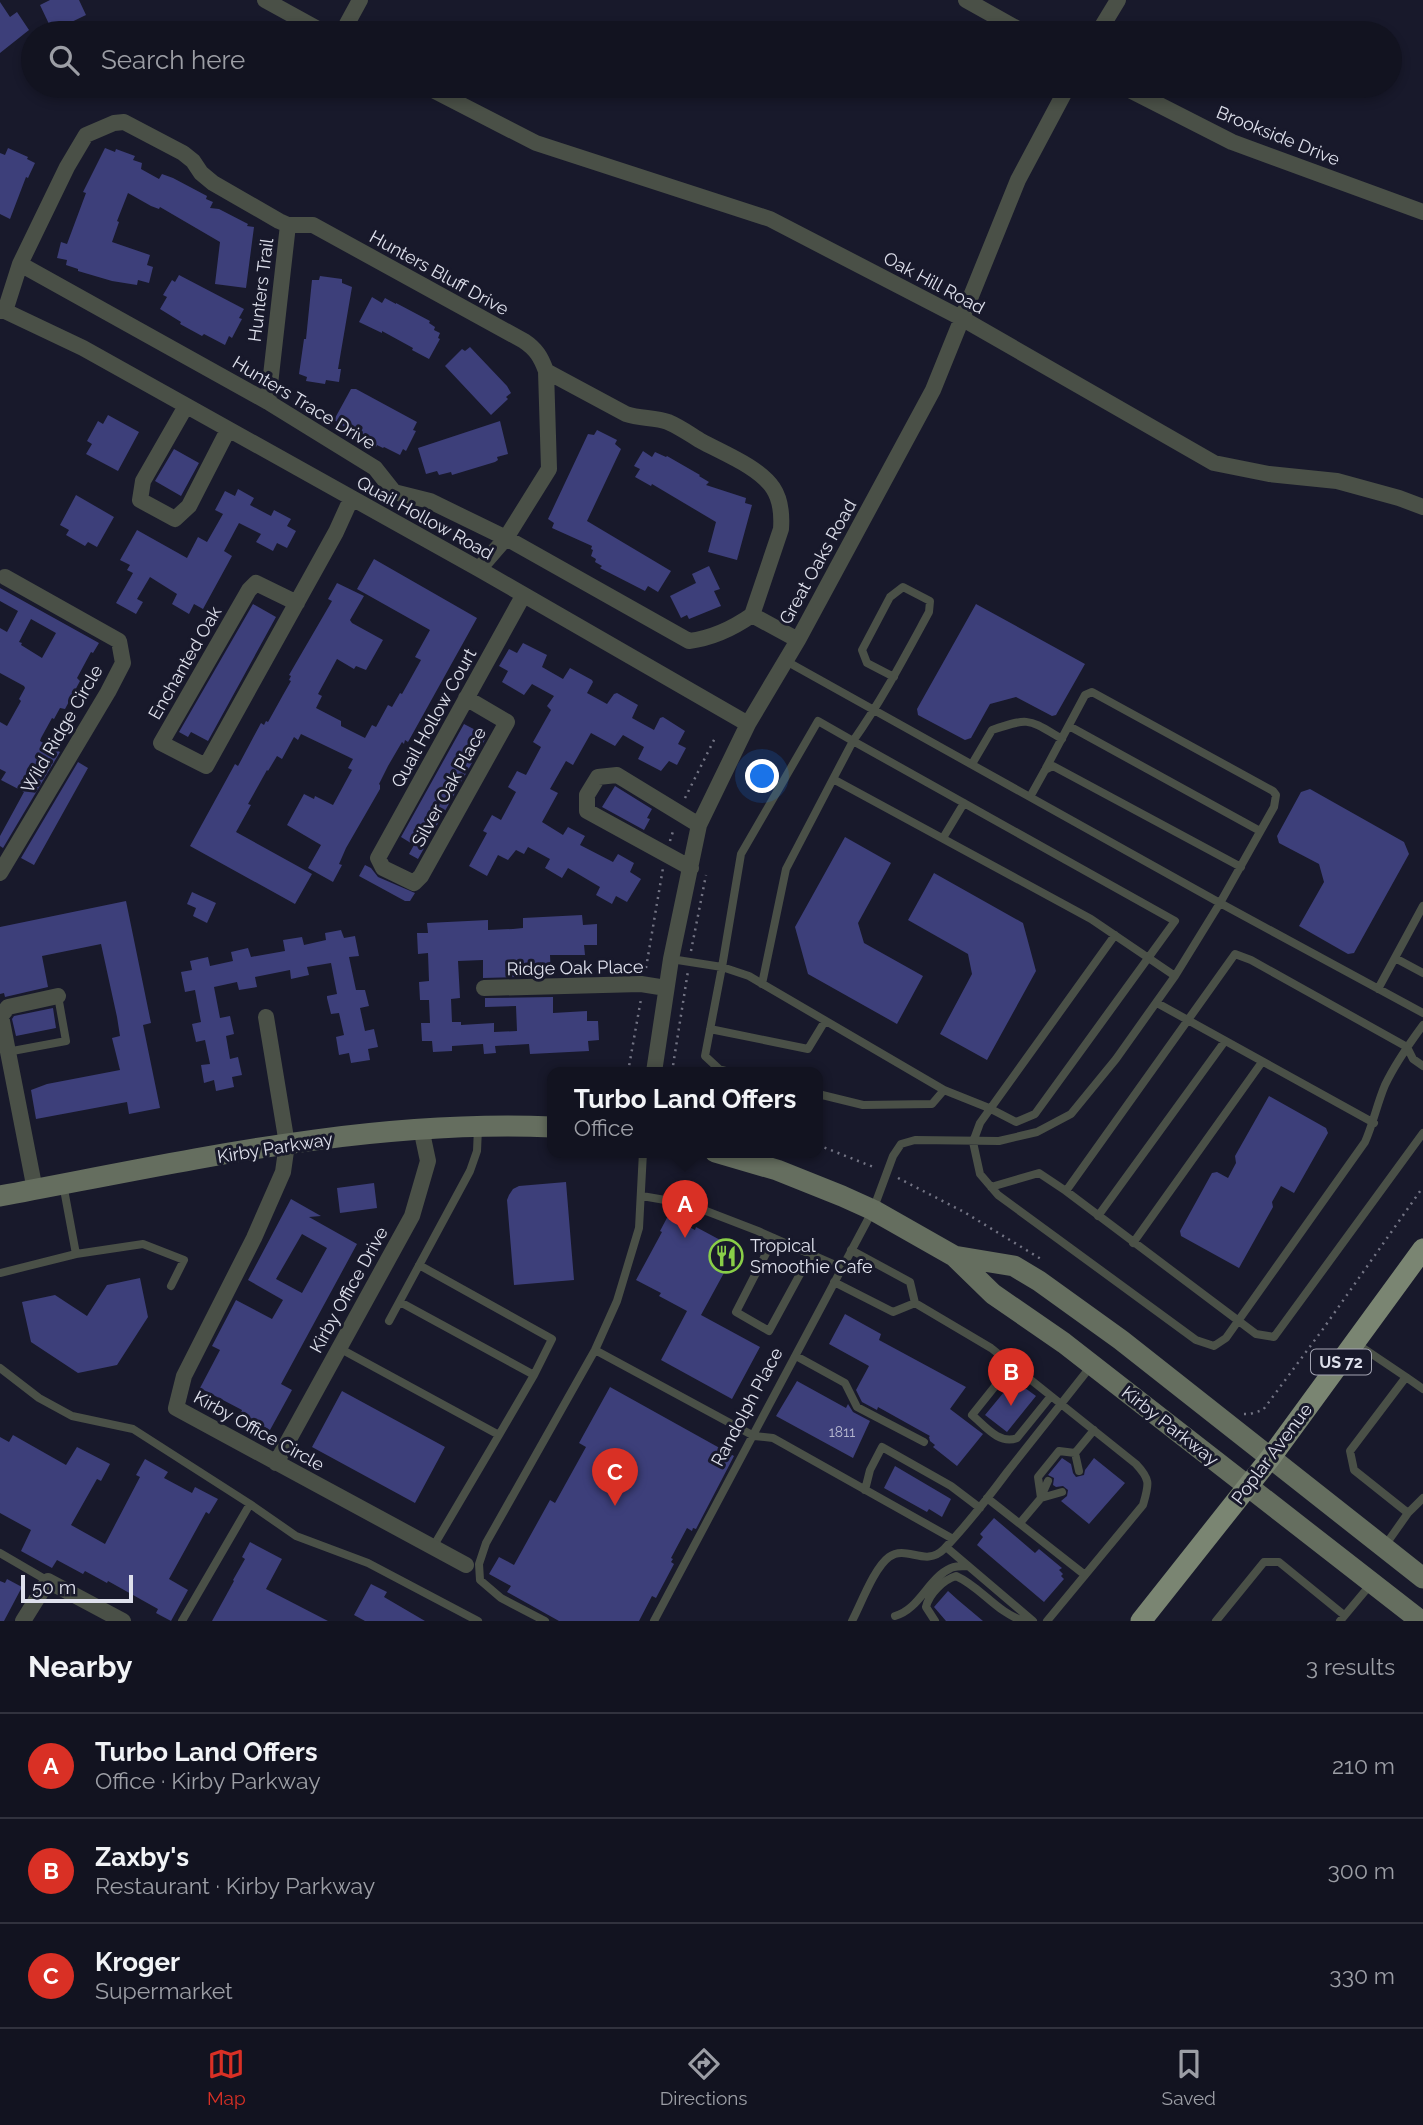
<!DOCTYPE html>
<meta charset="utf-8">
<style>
:root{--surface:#121320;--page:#1f202d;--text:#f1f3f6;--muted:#9c9ea5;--line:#31323e;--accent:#d93025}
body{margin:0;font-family:Raleway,sans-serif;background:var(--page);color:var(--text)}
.scale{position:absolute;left:21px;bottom:18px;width:112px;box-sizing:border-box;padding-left:7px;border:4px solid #dee0ec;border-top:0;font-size:19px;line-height:24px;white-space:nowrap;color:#dee0ec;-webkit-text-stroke:5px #18192b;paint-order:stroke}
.you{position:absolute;left:763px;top:777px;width:24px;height:24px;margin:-18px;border:5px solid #fff;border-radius:50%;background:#1a73e8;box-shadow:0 0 0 10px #1a73e833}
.badge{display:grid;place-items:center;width:46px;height:46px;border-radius:50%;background:var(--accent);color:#fff;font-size:23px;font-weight:700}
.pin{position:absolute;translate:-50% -58px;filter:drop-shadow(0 2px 4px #0008)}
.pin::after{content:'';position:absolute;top:37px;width:24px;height:21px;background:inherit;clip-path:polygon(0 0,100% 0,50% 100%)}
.popup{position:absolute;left:547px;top:1067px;width:276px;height:91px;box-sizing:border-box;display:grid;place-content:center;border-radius:14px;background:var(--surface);filter:drop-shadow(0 2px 5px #0005);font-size:23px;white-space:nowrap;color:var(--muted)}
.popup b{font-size:26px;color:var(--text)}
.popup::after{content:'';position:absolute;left:50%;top:100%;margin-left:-14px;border:14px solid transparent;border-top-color:var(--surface)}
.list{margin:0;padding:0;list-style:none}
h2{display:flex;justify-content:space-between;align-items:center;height:91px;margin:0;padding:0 28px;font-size:30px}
h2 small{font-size:23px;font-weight:400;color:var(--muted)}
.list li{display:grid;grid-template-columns:46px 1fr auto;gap:21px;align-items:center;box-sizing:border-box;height:105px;padding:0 28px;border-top:2px solid var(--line)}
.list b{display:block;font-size:26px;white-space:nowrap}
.list p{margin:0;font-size:23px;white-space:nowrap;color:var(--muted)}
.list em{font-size:23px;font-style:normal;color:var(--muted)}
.icon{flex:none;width:38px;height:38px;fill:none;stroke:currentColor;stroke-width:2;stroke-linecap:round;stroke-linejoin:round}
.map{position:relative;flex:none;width:1423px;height:1621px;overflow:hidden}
.search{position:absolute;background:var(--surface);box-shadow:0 4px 10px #0003;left:21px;right:21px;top:21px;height:77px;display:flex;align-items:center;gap:18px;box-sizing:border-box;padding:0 24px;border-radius:38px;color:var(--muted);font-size:26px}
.sheet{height:406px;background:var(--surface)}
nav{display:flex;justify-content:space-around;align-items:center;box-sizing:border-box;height:98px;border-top:2px solid var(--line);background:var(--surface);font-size:19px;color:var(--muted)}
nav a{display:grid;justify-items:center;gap:4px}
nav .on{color:var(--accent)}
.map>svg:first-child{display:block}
</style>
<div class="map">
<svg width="1423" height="1621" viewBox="0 0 1423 1621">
<rect width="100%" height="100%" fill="#18192b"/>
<!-- building -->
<path fill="#3d3f7a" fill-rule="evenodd" d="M50,0H79L86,15L55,30L52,23L49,24L40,5Z
M0,2L10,17L17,12L29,30L0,53Z
M8,148L28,157L27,159L35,163L28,178L26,177L10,219L0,214V153L5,155Z
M105,148L115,152L116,149L135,156L133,160L142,163L141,169L159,179L162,174L173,178L207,196L206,199L213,202L210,208L219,209L248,224L247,226L254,227L246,288L215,284L220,242L160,207L159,209L151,206L128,193L117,221L119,222L112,242L150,255L147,265L153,267L149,283L138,280L137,285L112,281L78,271V269L66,265L67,260L57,258L61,242L67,244L86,193L83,192Z
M179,275L244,309L239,318L242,319L232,338L229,336L225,345L204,334L202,336L180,324L181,322L160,309L167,297L163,295L172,280L175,282Z
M320,276L342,279V283L352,287L338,369H341L339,382L326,380L325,384L306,381L307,377L299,374L304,339H306L312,280H319Z
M372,297L382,303L385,298L396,304V303L430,321L429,323L435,327L434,330L440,333L438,338L440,339L429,359L412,350L413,348L382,331V333L359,322Z
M470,347L507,386L511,393L506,397L508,399L491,415L445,366L462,349L465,351Z
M351,389H356L417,422L413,430L416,431L406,451L403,449L400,455L384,447L383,448L377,445L376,447L355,436L356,434L334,420Z
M108,415L139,432L118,471L86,454L92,444L87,441L98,421L103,424Z
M500,421L508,454L497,457L498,460L495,462L452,475L451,472L439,475L437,471L426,474L418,448Z
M597,430L617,440L615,444L621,449L587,521L671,571L658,592L648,586L645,591L600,568L602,566L595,562L596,559L591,556L593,550L591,549L592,546L552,528L554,523L548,519L588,434L594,435Z
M174,449L199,463L181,496L155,481Z
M643,451L652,457L655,452L666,457L667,456L700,475L699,476L709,482L706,485L746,498L745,503L752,505L737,560L708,552L716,522L652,484L651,486L635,477L640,469L634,466Z
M238,489L254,498L250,505L271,516L274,510L291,519L287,526L296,531L287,548L277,543L273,551L256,542L261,534L239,523L224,551L232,556L203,609L194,604L189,614L172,604L177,594L150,577L137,599L143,602L136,614L116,603L133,573L127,570L130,565L120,560L137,530L187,558L198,537L207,542L223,514L215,510L225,491L235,496Z
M76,495L114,517L97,547L88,542L85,546L66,535L69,530L60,525Z
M374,559L477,618L408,742L405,740L404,744L402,742L388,766L379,784L380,785V789L346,848L339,864L342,865L333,882L308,868L321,845L287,825L304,794L314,799L315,796L333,805L352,770L348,768L353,759L301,734L298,740L294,737L282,759L277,756L268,771L267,770L248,804L251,805L236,832L312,874L295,904L190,846L235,764L238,766L261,723L264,725L266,721L268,722L283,695L291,681L289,680L291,676L289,675L332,601L328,599L337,583L364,596L350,620L352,623L383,640L366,670L356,666L354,669L337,659L318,694L322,696L316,708L341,721V726L365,738L372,725L376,727L388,705L392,707L400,693L402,694L421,660L415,657L430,630L357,589Z
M709,566L720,589L714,591L721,606L689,619L687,615L681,618L670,596L696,583L692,574Z
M0,588L99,643L93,653L91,652L77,678L80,681L65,709L60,708L54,719L52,718L41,738L40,741L60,752L3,848L0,846V836L24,792L1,780L6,772L0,769V722L7,726L21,701L19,699L25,688L24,686L0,673V628L7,632L18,611L0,601ZM31,619L56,633L42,658L21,645L22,643L19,642Z
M253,604L276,617L208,741L191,732L188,737L179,732Z
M976,604L1085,664L1056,715L1052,716L1016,697L990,704L971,738L965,740L918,715L917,709Z
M523,643L547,655L542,667L563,679L570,668L592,680L593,682L587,693L607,704L614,694L617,693L638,705L632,718L654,730L660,718L663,717L685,731L678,744L686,748L677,765L669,761L661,771L638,759L644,747L623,735L615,746L591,733L573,765L566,761L550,789L558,793L542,822L563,835L568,827L585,836L580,845L613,862L618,854L634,863L630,872L641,879L627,902L616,896L612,904L596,895L600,887L568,868L562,878L545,868L550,859L528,847L524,854L516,850L508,860L498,855L487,876L469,866L487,833L483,831L492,815L501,820L516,792L508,787L517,771L526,775L541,747L533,742L551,710L547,706L554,696L532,684L524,695L502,682L508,671L499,666L509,649L517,653Z
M464,724L487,736L418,859L409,854L414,845L401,837Z
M78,762L88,768L34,865L21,858Z
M615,786L652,809L647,818L650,819L644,830L602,807Z
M1310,789L1404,842L1409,854L1354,953L1348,954L1299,926L1324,882L1319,864L1279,843L1277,836L1301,792Z
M845,837L891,863L858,923L864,943L923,976L897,1024L808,974L795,927Z
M365,865L371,868L378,877L415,893L410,901H405L359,876Z
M934,873L1023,923L1036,971L987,1060L940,1034L972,974L968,954L908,920Z
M192,892L216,903L207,923L193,916L196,908L187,904Z
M126,901L151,1023L143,1025L160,1108L129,1114L127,1102L36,1119L31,1090L47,1084L120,1070L112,1038L120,1036L117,1017L101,944L42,956L48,987L5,997L4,993L0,994V927Z
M582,915L583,925L597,924V945H584L585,955H550L551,976L483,978V960L458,961L460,998L451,999L452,1022H461V1025L494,1023V1032L517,1031L516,1006L485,1007V998L553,997V1013L587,1011V1021H598L599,1040L588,1041L589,1051L530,1054L529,1044L495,1046L496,1053L484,1054L483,1044L452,1046V1051L433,1052L432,1041H422L421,1023H430L429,1000H420L419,982L429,981L428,953L418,954L417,933H428L427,923L488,920V930L513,929L523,928V918Z
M341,930L344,938L355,936L359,956L349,957L356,990H365L369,1006L360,1008L365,1031L374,1029L378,1047L368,1049L370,1060L351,1063L349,1053L339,1055L336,1037L344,1035L339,1013L331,1014L327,998V996L337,994L331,963L307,967L309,975L291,979L290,970L255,977L257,987L239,990L237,982L214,987L220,1018L230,1016L234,1034L226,1036L230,1059L238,1057L242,1075L232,1077L234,1087L216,1091L214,1080L204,1083L201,1065L210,1064L205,1040L196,1042L192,1024L201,1022L195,990L185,992L181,972L192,970L190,961L208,957L210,966L233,961L231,952L248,948L251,957L285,951L283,940L302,937L304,945L326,940L325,933Z
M53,1008L56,1028L16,1036L12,1019L14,1016Z
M1269,1096L1326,1128L1328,1133L1294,1193L1281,1186L1272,1202L1273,1207L1239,1268L1181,1236L1180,1231L1212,1173L1217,1172L1228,1178L1236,1163L1235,1156Z
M566,1182L574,1280L514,1285L507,1200L509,1195L513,1189L519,1186Z
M374,1183L377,1208L340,1213L337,1188Z
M291,1199L321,1216L309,1217L357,1244L281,1384L292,1390L270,1430L241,1413L242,1410L200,1388L220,1350L212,1346L236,1300L272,1319L283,1300L248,1280ZM302,1234L327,1248L302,1293L276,1279Z
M668,1216L695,1230L696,1227L737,1249L701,1315L760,1347L732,1399L661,1360L687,1311L659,1296L661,1293L636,1280L662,1232L660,1231Z
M140,1278L148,1317L117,1365L78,1373L31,1342L22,1302L55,1295L87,1316L107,1285Z
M845,1314L881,1334L879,1340L966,1387L950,1409L983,1434L957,1466L933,1447L935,1445L930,1441L929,1437L930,1436L878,1407L877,1410L862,1402L856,1390L869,1366L829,1344Z
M1014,1380L1036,1396L1007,1432L985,1415Z
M797,1381L846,1408L848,1404L853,1412L870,1421L853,1458L776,1416Z
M610,1387L734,1456L696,1529L693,1528L692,1531L687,1528L671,1558L673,1559L671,1562L674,1564L656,1598L652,1596L639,1621H559L507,1592L511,1586L489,1574L499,1557L514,1565L550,1500L555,1503L586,1447L579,1443Z
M342,1391L445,1447L415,1503L312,1447Z
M13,1435L66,1465L77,1447L110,1464L101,1481L97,1479L71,1525L105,1544L140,1477L136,1475L145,1459L168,1472L164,1478L192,1493L195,1487L218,1499L209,1514L206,1512L169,1579L188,1590L171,1621L156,1613L158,1609L108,1581L107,1583L85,1571L83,1574L57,1560L52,1568L21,1551L31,1530L0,1513V1437L9,1442Z
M1062,1458L1071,1464L1073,1473L1076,1477L1084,1475L1085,1470L1094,1458L1125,1483L1089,1524L1061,1501L1067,1496L1068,1490L1063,1486L1056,1487L1053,1485L1054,1478L1048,1475Z
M895,1466L951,1499L942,1517L929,1509L927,1512L884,1488Z
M994,1518L1035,1553L1039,1549L1062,1568L1059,1570L1063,1574L1061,1576L1064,1579L1044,1602L977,1545L983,1537L980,1534Z
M250,1542L282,1559L266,1589L328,1621H212L234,1581L233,1580L245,1559L242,1557Z
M7,1579L22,1587L4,1621H0V1581L5,1583Z
M371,1584L387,1592L384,1597L425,1621H365L354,1615Z
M948,1591L958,1600L983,1621H946L934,1607Z"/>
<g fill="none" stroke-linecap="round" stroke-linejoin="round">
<!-- path -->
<path stroke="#737484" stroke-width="2.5" stroke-dasharray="2 5" stroke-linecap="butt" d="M685,798L716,736
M670,841L674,828
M691,951L706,875
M646,968L663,868
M628,1072L641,999
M672,1072L688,971
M818,1145L876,1168
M898,1178L964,1212L1041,1259
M1244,1414H1250L1263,1410L1323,1329L1423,1187"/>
<!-- lane -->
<path stroke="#4a5047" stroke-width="8" d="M786,661L1220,903L1423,1013
M1069,726L1260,831
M972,764L992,730C1030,717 1028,719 1062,739
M1030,797L1045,770L1053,766L1241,867
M943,838L964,803
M1115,935L980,1123L973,1142L980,1174L998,1195L1196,1340L1214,1346L1226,1338L1365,1142C1373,1124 1377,1104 1385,1085C1395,1064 1409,1044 1423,1025
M1395,958L1423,973
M671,959L722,967L749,976L944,1090
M762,984L786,869L833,779
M1378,989L1423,906
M1157,1003L1374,1123
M710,1029L808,1049L825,1021
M7,1052L66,1041L58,996
M730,1072L719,1069L705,1056L722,967L741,854L818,721L853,741L833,779L1091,919L1175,976
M818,1094L863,1105L932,1104L944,1090L989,1108L1016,1122L1035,1114L1175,921L853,741C882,700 905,656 929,612L930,601L903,587L890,597L862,650L867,663L894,677
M991,1187L1039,1173L1066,1191L1235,954L1251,960L1407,1047L1413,1059L1423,1066
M1066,1191L1256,1334L1274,1337L1423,1133
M642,1196L688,1204L758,1231L842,1268
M1098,1216L1225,1041
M774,1238L736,1312L769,1331L811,1254
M1133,1243L1262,1062
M851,1250L910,1282L915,1303
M76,1254L143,1244L184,1260L171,1286
M419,1265L552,1339L534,1375
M0,1273L76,1254L63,1184
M834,1282L893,1312L915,1303L991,1348L1136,1464C1151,1480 1149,1484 1143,1505L1047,1621
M400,1302L534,1375L499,1435
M389,1321L470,1171L477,1151L478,1128
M1357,1344L1406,1377L1350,1451L1354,1470L1408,1513
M339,1348L499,1435L433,1547
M595,1350L754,1436L773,1438L953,1539
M796,1356L845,1383L857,1407L924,1442
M1012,1365L972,1415C985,1426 999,1445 1017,1438L1051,1396
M0,1368L39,1398L72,1416L133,1429L250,1504L296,1536L368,1563L478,1621
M1406,1377L1423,1389
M1075,1453L1079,1471
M865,1490L870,1470L882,1447L951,1486L980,1508
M1041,1497L1048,1481
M987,1498L1085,1575
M1041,1498L1062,1492
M1020,1523L1041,1498L1038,1477L1059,1451L1075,1453L1094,1430
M946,1547L1033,1621
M1384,1547L1408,1513L1423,1498
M0,1553L48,1581
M895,1616C920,1609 928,1578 951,1568C955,1566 962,1566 967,1566
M182,1621L250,1504
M545,1621L501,1598L480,1580L479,1564L486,1543L595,1350L617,1301L639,1228L643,1152
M654,1621L873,1210L893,1156L901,1144L915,1140L999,1141L1037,1132L1071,1114L1116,1059L1175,976L1220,903L1274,807L1276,795L1273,791L1092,692L1085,695L1046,768
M852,1621C861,1604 874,1568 889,1557C907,1544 925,1568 944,1549C967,1525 988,1498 1008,1471C1036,1436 1063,1401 1091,1366
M935,1621L926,1607C929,1594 943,1580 956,1576C981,1587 997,1613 1024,1621
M1216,1621L1264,1562H1279L1344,1615
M1340,1621L1371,1584"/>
<!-- street -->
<path stroke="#4a5047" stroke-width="16" d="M265,0L325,33
M966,0L1025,33
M342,33L360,0
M1098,33L1118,0
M425,86L536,143L770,219L963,319L1214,463L1269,474L1337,481L1399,498L1423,507
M1122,86L1232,142L1423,212
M20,264L268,402L375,468L394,492L430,501L506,538L689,641C713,638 732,629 752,615
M0,311H5L83,348L479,569L748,724
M5,311L20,264L67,167L86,135L114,123L124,122L183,153L193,161L201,173L213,183L279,221L288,225H313L524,341C536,349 541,357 546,371L626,414C640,419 655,417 668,422C680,427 691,435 701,441C723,453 759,467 773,488C781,500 782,515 781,529L752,615
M268,402L288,225
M186,406L143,481L140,500L175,519L189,506L228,430
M479,569L506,538L549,469L546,371
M297,603L256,583L249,590L161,743L206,766L336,532L351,499
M752,615L798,640
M466,698L507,722L421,876L414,883L383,868L378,858L523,596
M691,868L587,811V795L598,777L617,775L699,825
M0,873L108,692L123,663L119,641L5,577
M484,988L641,984L666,988
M266,1017L287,1144L283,1172L254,1238L184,1376L176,1408L466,1565
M654,1072L671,959L699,825L748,724L798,640L933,390L1018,180L1068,86
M35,1190L1,1016L8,1007L58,996
M276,1463L412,1216L428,1161L421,1128
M23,1621L48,1581L123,1621"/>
<!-- secondary -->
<path stroke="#656e5f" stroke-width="21" d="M715,1152L777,1170L842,1196L873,1210L954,1256L993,1294L1064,1343L1421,1621
M0,1196C182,1162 366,1119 552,1127
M954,1256L1014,1266L1039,1281L1121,1340L1423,1578"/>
<!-- primary -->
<path stroke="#7a8572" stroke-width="21" d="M1141,1621L1271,1457L1423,1249"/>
</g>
<!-- icons -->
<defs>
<symbol id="restaurant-ring" viewBox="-11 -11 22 22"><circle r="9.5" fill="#18192b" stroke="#89ce48" stroke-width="1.5"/><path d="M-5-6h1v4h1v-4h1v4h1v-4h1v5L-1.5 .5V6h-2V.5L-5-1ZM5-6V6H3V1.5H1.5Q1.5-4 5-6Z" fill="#89ce48"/></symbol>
</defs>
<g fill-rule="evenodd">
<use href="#restaurant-ring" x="707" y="1237" width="38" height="38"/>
</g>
<g text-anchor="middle" stroke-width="6" stroke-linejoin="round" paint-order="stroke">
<!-- number labels -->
<g font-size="14" fill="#b6b8d0">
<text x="842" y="1437">1811</text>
</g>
<!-- shield labels -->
<rect fill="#18192b" stroke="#a3a4b2" stroke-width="2" x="1311" y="1349.5" width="60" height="25" rx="5"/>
<g font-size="16" font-weight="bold" fill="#dee0ec">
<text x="1341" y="1368">US 72</text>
</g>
<!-- street labels -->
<g font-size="18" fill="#dee0ec" stroke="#18192b">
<text transform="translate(1278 136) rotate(22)" y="6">Brookside Drive</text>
<text transform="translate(439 273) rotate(29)" y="6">Hunters Bluff Drive</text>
<text transform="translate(934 283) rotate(28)" y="6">Oak Hill Road</text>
<text transform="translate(261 290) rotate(-83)" y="6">Hunters Trail</text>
<text transform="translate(304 403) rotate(31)" y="6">Hunters Trace Drive</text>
<text transform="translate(425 518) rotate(29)" y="6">Quail Hollow Road</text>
<text transform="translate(818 562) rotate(-61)" y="6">Great Oaks Road</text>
<text transform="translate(185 663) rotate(-60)" y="6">Enchanted Oak</text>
<text transform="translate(434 718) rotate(-61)" y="6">Quail Hollow Court</text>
<text transform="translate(62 729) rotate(-60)" y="6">Wild Ridge Circle</text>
<text transform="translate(449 787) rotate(-61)" y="6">Silver Oak Place</text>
<text transform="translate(575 968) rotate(-1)" y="6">Ridge Oak Place</text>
<text transform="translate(275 1148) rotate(-9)" y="6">Kirby Parkway</text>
<text transform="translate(349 1290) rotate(-61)" y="6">Kirby Office Drive</text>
<text transform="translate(747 1407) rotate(-62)" y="6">Randolph Place</text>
<text transform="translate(1170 1426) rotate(38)" y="6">Kirby Parkway</text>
<text transform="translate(259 1431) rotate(29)" y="6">Kirby Office Circle</text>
<text transform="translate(1272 1454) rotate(-53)" y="6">Poplar Avenue</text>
</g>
<!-- poi labels -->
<g font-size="18" fill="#dee0ec" stroke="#18192b" text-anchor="start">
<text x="750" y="1252">Tropical<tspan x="750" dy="21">Smoothie Cafe</tspan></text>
</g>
</g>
</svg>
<div class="scale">50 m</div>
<div class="you"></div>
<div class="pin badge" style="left:685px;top:1238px">A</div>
<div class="popup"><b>Turbo Land Offers</b>Office</div>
<div class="pin badge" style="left:1011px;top:1406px">B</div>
<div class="pin badge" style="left:615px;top:1506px">C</div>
<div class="search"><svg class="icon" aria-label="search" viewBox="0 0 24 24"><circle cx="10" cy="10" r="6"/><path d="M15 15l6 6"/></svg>Search here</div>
</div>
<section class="sheet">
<h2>Nearby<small>3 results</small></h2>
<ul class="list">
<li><span class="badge">A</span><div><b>Turbo Land Offers</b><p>Office · Kirby Parkway</p></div><em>210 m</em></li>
<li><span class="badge">B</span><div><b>Zaxby's</b><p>Restaurant · Kirby Parkway</p></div><em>300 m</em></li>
<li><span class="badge">C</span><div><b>Kroger</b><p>Supermarket</p></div><em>330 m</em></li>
</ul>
</section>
<nav>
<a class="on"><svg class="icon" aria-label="map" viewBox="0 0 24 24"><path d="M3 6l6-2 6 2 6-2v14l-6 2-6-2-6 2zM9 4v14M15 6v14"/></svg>Map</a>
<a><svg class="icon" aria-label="directions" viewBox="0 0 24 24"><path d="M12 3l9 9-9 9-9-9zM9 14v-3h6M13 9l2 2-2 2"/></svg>Directions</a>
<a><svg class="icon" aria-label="saved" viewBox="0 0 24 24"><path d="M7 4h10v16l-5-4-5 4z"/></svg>Saved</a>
</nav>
